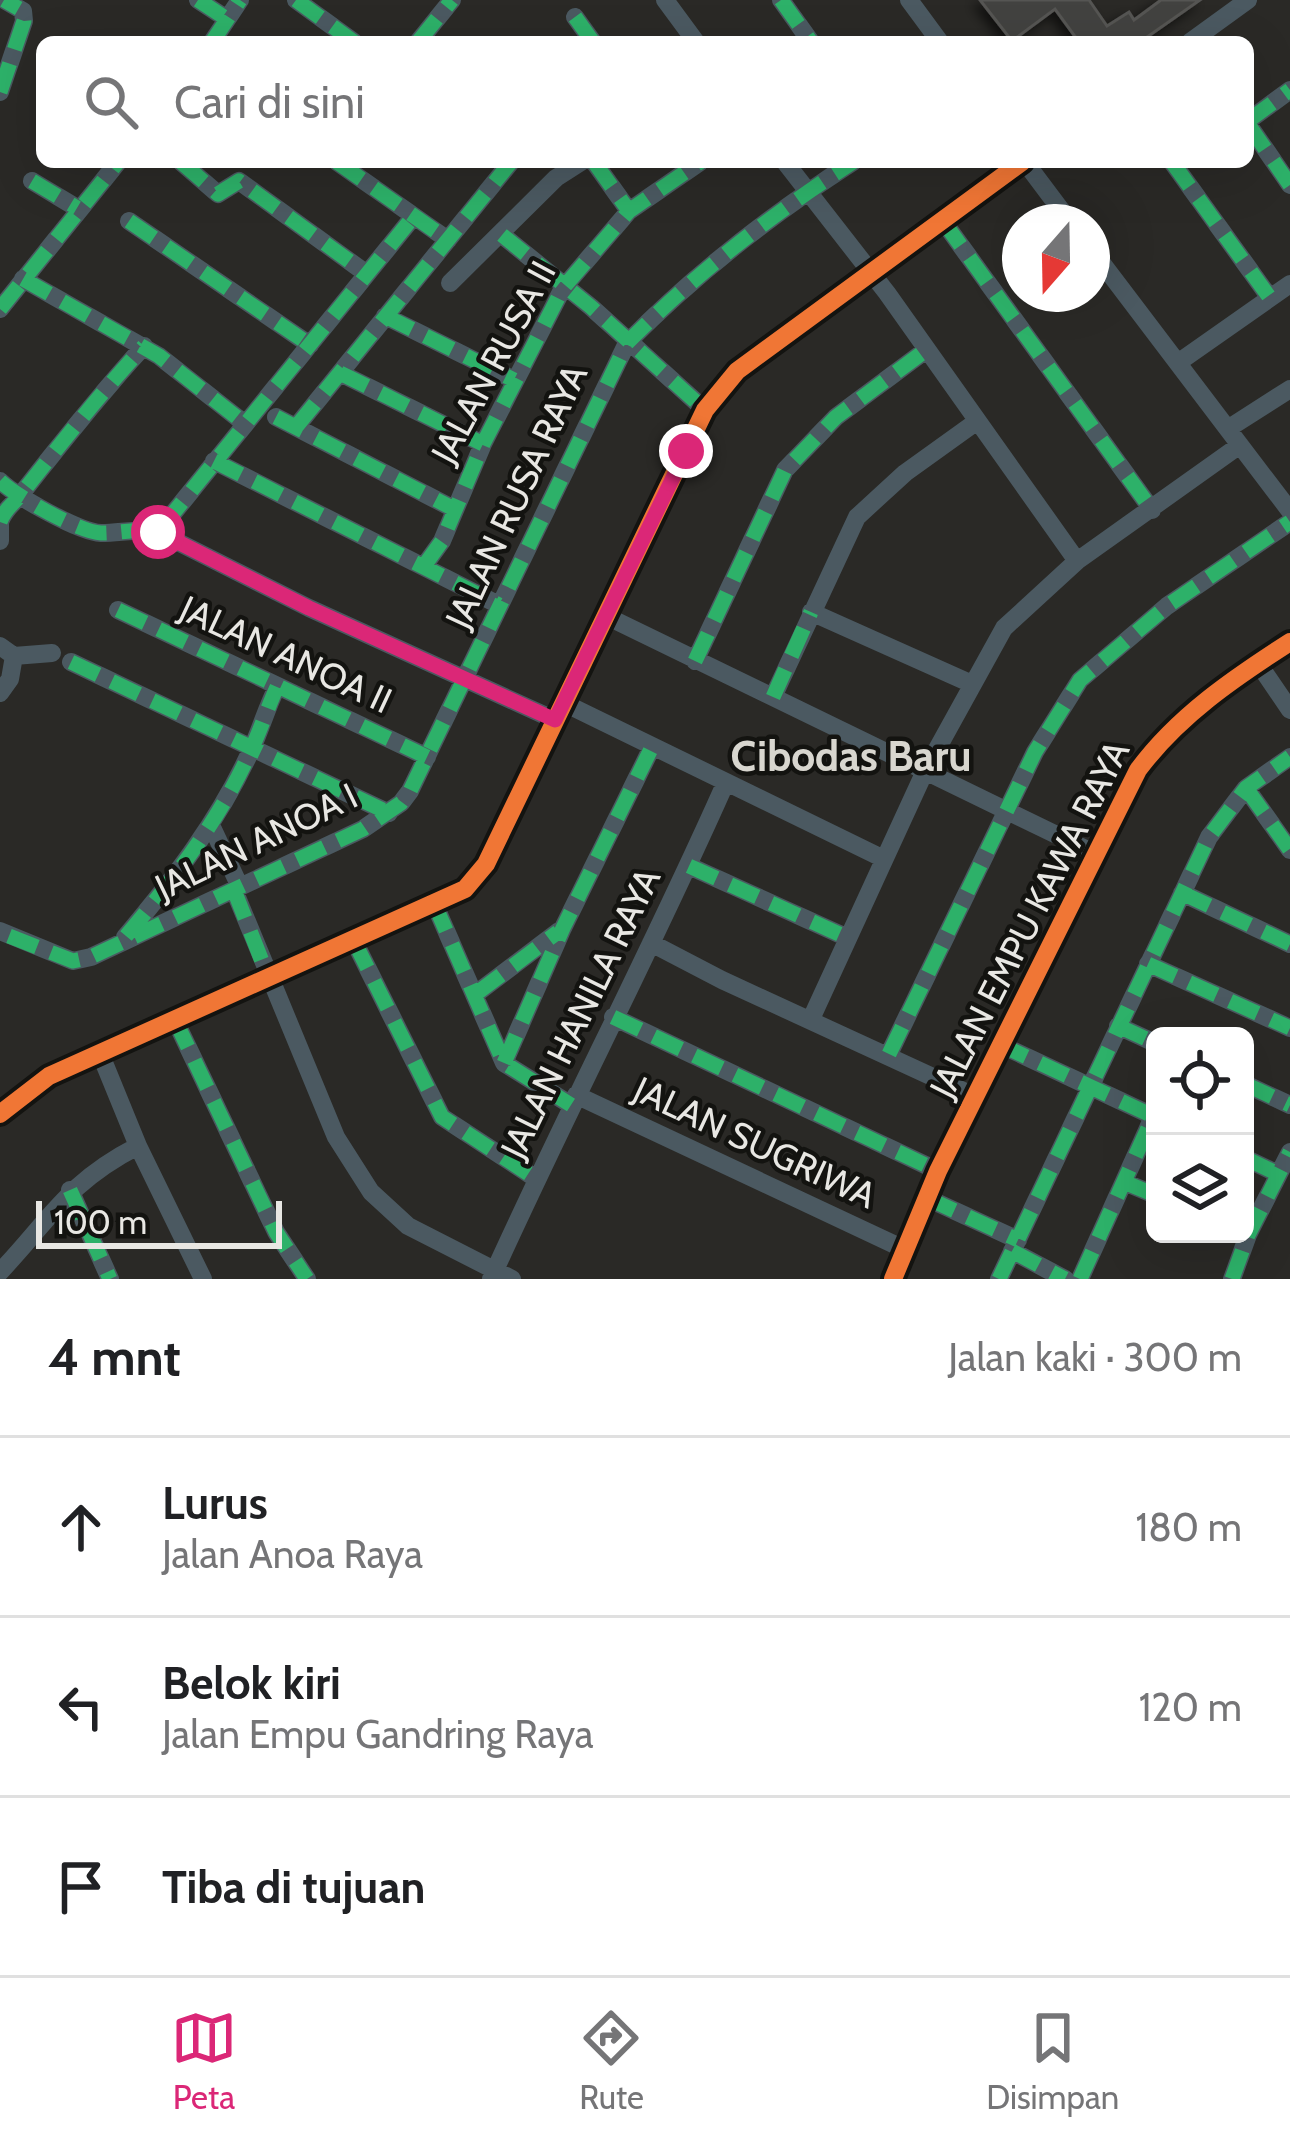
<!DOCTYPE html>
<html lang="id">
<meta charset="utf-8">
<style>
:root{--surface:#fff;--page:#f2f2f2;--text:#202124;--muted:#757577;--line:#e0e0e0;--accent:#db2777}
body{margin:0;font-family:Cabin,sans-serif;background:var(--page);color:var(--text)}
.controls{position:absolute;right:36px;bottom:36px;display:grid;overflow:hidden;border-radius:18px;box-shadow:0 12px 48px #0002}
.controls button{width:108px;height:108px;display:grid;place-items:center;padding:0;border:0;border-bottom:3px solid var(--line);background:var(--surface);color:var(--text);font:60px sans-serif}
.compass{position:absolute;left:1002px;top:204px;width:108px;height:108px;border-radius:50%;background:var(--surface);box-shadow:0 12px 48px #0002;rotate:200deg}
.scale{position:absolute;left:36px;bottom:30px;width:246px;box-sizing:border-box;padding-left:12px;border:6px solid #e8e7e3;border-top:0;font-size:33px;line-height:42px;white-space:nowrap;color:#e8e7e3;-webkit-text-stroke:9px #131310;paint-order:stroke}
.stop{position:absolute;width:36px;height:36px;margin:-27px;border:9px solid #db2777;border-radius:50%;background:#fff}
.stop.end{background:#db2777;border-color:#fff;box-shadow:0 3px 12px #0008}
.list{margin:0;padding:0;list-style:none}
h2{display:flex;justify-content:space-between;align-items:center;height:156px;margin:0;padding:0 48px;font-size:51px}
h2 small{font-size:39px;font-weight:400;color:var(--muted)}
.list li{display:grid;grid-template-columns:78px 1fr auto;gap:36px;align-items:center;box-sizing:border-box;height:180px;padding:0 48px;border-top:3px solid var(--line)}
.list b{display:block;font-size:45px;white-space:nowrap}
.list p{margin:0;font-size:39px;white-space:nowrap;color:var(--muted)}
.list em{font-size:39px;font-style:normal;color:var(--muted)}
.icon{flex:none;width:66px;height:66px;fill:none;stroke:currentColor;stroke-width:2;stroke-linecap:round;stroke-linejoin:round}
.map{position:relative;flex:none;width:1290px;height:1279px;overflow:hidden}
.search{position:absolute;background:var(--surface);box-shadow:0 12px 48px #0002;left:36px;right:36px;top:36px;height:132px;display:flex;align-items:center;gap:30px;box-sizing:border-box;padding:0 42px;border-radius:18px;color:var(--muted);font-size:45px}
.sheet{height:696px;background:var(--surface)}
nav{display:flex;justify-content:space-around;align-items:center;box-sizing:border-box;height:168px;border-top:3px solid var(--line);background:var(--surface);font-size:33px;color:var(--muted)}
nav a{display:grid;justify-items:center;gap:6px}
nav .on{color:var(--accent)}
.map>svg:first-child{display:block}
</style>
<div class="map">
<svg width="1290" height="1279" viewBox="0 0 1290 1279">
<defs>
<filter id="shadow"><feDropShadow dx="-5.5" dy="5.5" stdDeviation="6" flood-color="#0009"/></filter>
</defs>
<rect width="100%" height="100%" fill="#2a2926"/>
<!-- building -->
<path fill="#434340" stroke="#555452" stroke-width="3" filter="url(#shadow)" d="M980,0H1089L1107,26L1129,12L1134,20L1161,0H1200L1140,42H1079L1055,9L1012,41Z"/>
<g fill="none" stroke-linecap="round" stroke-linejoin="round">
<!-- minor -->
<path stroke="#4b5961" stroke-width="18" d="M198,0L227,19
M296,0L354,42
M665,0L696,42
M781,0L811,42
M909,0L940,42
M575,17L593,42
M212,42L240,0
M418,42L452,0
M1190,42L1248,0
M0,92L24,21L23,11L4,0
M1248,121L1290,90
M1248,124L1290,185
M181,162L218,194L239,181L367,274
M337,162L448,240
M594,162L629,211
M785,162L887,293L1077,561
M1025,162L1070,222
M1172,162L1270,298
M32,181L77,208
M129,221L310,345
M943,221L1152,510
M502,235L591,307L705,410
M1092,250L1290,511
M23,279L159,356L244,423
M450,283L556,178L581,162
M0,309L118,162
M385,316L514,380
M1179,362L1290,284
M340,373L483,444
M276,417L454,509
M296,427L511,162
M1229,428L1290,389
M214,461L499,605
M0,481C17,497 79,532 101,533C121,533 138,528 158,532L309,608L555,720
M0,522C5,508 14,504 22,493C62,442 100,394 144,346
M0,523V541
M158,532L414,216
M424,566L442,541L483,444L563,288L629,211L700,162
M118,610L427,757
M811,612L972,684
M606,616L1098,855
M0,646L14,656L10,679L0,693
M14,656L52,653
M695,661L785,470L836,417L926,350
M71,662L389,813
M1258,663L1290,710
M773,697L857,517L905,473L976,422
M564,703L884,859
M1246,788L1290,850
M211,825L240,887
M689,866L848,938
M234,890L336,1137L371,1192L408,1226L512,1279
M1182,893L1290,944
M434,903L504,1063L571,1105
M0,931L73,961L91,957L363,829L401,803L410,791L627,343C694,275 772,214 853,162
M125,937C174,879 220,819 252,748C261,728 267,707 277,687
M354,941L442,1117L535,1178
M651,943L722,980L974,1096
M1148,964L1290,1028
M477,993L559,931
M613,1017L938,1171
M811,1019L925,771L1004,628L1077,561L1240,445
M175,1020L276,1232L307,1279
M1118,1026L1155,1043
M999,1044L1155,1117
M100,1053L138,1146L203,1279
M889,1054L1035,752L1080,680L1167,606L1290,522
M504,1063L563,928L652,747
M1245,1084L1290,1105
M576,1095L906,1250
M0,1114L49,1076L465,889L486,864L705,410L737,371L1022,162
M1245,1158L1278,1174
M1124,1182L1155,1195
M70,1190L110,1279
M927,1198L1018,1240
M1012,1251L1065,1279
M0,1272C51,1218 68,1182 138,1146
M491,1279C566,1113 651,951 725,784
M893,1279L938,1171L1138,770C1178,716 1234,678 1290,642
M999,1279L1209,837L1246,788L1290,757
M1080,1279L1153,1117
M1232,1279L1248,1235L1290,1152"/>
<!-- quiet -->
<path stroke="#2db169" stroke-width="15" stroke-dasharray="30 15" stroke-linecap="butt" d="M198,0L227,19
M296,0L354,42
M781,0L811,42
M575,17L593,42
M212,42L240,0
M418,42L452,0
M0,92L24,21L23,11L4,0
M1248,121L1290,90
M1248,124L1290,185
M181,162L218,194L239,181L367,274
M337,162L448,240
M594,162L629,211
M1172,162L1270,298
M32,181L77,208
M129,221L310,345
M943,221L1152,510
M502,235L591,307L705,410
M23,279L159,356L244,423
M0,309L118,162
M385,316L514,380
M340,373L483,444
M276,417L454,509
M296,427L511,162
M214,461L499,605
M0,481C17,497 79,532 101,533C121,533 138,528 158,532L414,216
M0,522C5,508 14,504 22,493C62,442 100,394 144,346
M424,566L442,541L483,444L563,288L629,211L700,162
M118,610L427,757
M695,661L785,470L836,417L926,350
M71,662L389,813
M773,697L811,612
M1246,788L1290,850
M689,866L848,938
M234,890L269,979
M1182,893L1290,944
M434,903L504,1063L571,1105
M9,936L73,961L91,957L363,829L401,803L410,791L627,343C694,275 772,214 853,162
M126,936C175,878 221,818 252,748C261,728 268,707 277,687
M354,941L442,1117L535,1178
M1148,964L1290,1028
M477,993L558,932
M613,1017L938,1171
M175,1020L276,1232L307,1279
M1118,1026L1155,1043
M999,1044L1155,1117
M889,1054L1035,752L1080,680L1167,606L1290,522
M504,1063L563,928L652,747
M1245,1084L1290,1105
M1245,1158L1278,1174
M1124,1182L1155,1195
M70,1190L110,1279
M927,1198L1018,1240
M1012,1251L1065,1279
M999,1279L1209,837L1246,788L1290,757
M1080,1279L1153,1117
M1232,1279L1248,1235L1290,1152"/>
<defs>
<path id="cycleway" d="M0,1114L49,1076L465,889L486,864L705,410L737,371L1022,162
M893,1279L938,1171L1138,770C1178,716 1234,678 1290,642"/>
</defs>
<!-- cycleway casing -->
<use href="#cycleway" stroke="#131310" stroke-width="26"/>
<!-- cycleway -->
<use href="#cycleway" stroke="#f07635" stroke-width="18"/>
</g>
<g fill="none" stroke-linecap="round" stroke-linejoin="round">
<!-- route -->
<path stroke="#db2777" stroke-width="15" d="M158,532L309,608L555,720L686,451"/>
</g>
<g text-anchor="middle" stroke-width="9" stroke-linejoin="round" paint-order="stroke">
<!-- street labels -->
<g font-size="36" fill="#e8e7e3" stroke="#131310">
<text transform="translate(493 362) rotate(-62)" y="13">JALAN RUSA II</text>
<text transform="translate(516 496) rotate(-65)" y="13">JALAN RUSA RAYA</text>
<text transform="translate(286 654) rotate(25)" y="13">JALAN ANOA II</text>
<text transform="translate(256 841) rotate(-26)" y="13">JALAN ANOA I</text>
<text transform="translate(1029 919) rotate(-63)" y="13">JALAN EMPU KAWA RAYA</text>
<text transform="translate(580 1013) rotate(-64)" y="13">JALAN HANILA RAYA</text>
<text transform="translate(755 1142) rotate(25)" y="13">JALAN SUGRIWA</text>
</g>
<!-- quarter labels -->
<g font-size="42" font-weight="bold" fill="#d8d6cf" stroke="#131310">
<text x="851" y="771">Cibodas Baru</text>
</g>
</g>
</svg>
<div class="controls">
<button><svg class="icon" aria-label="locate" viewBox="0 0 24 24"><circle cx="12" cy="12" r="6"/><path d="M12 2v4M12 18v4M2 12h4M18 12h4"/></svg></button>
<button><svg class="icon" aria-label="layers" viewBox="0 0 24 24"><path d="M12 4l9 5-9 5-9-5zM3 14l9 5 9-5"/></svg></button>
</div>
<svg class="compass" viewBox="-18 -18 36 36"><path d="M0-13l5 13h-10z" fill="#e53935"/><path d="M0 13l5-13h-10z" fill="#757577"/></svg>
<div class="scale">100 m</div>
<div class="stop" style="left:158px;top:532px"></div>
<div class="stop end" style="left:686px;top:451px"></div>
<div class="search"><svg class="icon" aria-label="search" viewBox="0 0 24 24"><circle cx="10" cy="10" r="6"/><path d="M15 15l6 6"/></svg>Cari di sini</div>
</div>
<section class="sheet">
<h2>4 mnt<small>Jalan kaki · 300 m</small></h2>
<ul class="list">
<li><svg class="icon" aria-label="ahead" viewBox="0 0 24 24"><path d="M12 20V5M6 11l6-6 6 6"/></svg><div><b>Lurus</b><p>Jalan Anoa Raya</p></div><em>180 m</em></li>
<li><svg class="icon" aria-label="left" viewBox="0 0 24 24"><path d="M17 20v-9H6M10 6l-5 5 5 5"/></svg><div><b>Belok kiri</b><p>Jalan Empu Gandring Raya</p></div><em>120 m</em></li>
<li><svg class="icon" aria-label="arrive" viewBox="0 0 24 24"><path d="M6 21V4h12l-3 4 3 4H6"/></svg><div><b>Tiba di tujuan</b></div></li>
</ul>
</section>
<nav>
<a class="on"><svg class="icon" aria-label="map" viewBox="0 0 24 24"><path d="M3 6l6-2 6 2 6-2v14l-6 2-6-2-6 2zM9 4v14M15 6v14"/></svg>Peta</a>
<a><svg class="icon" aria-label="directions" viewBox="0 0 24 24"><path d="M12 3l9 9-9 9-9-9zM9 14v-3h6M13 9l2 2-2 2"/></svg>Rute</a>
<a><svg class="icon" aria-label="saved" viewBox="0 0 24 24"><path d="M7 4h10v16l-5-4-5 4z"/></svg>Disimpan</a>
</nav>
